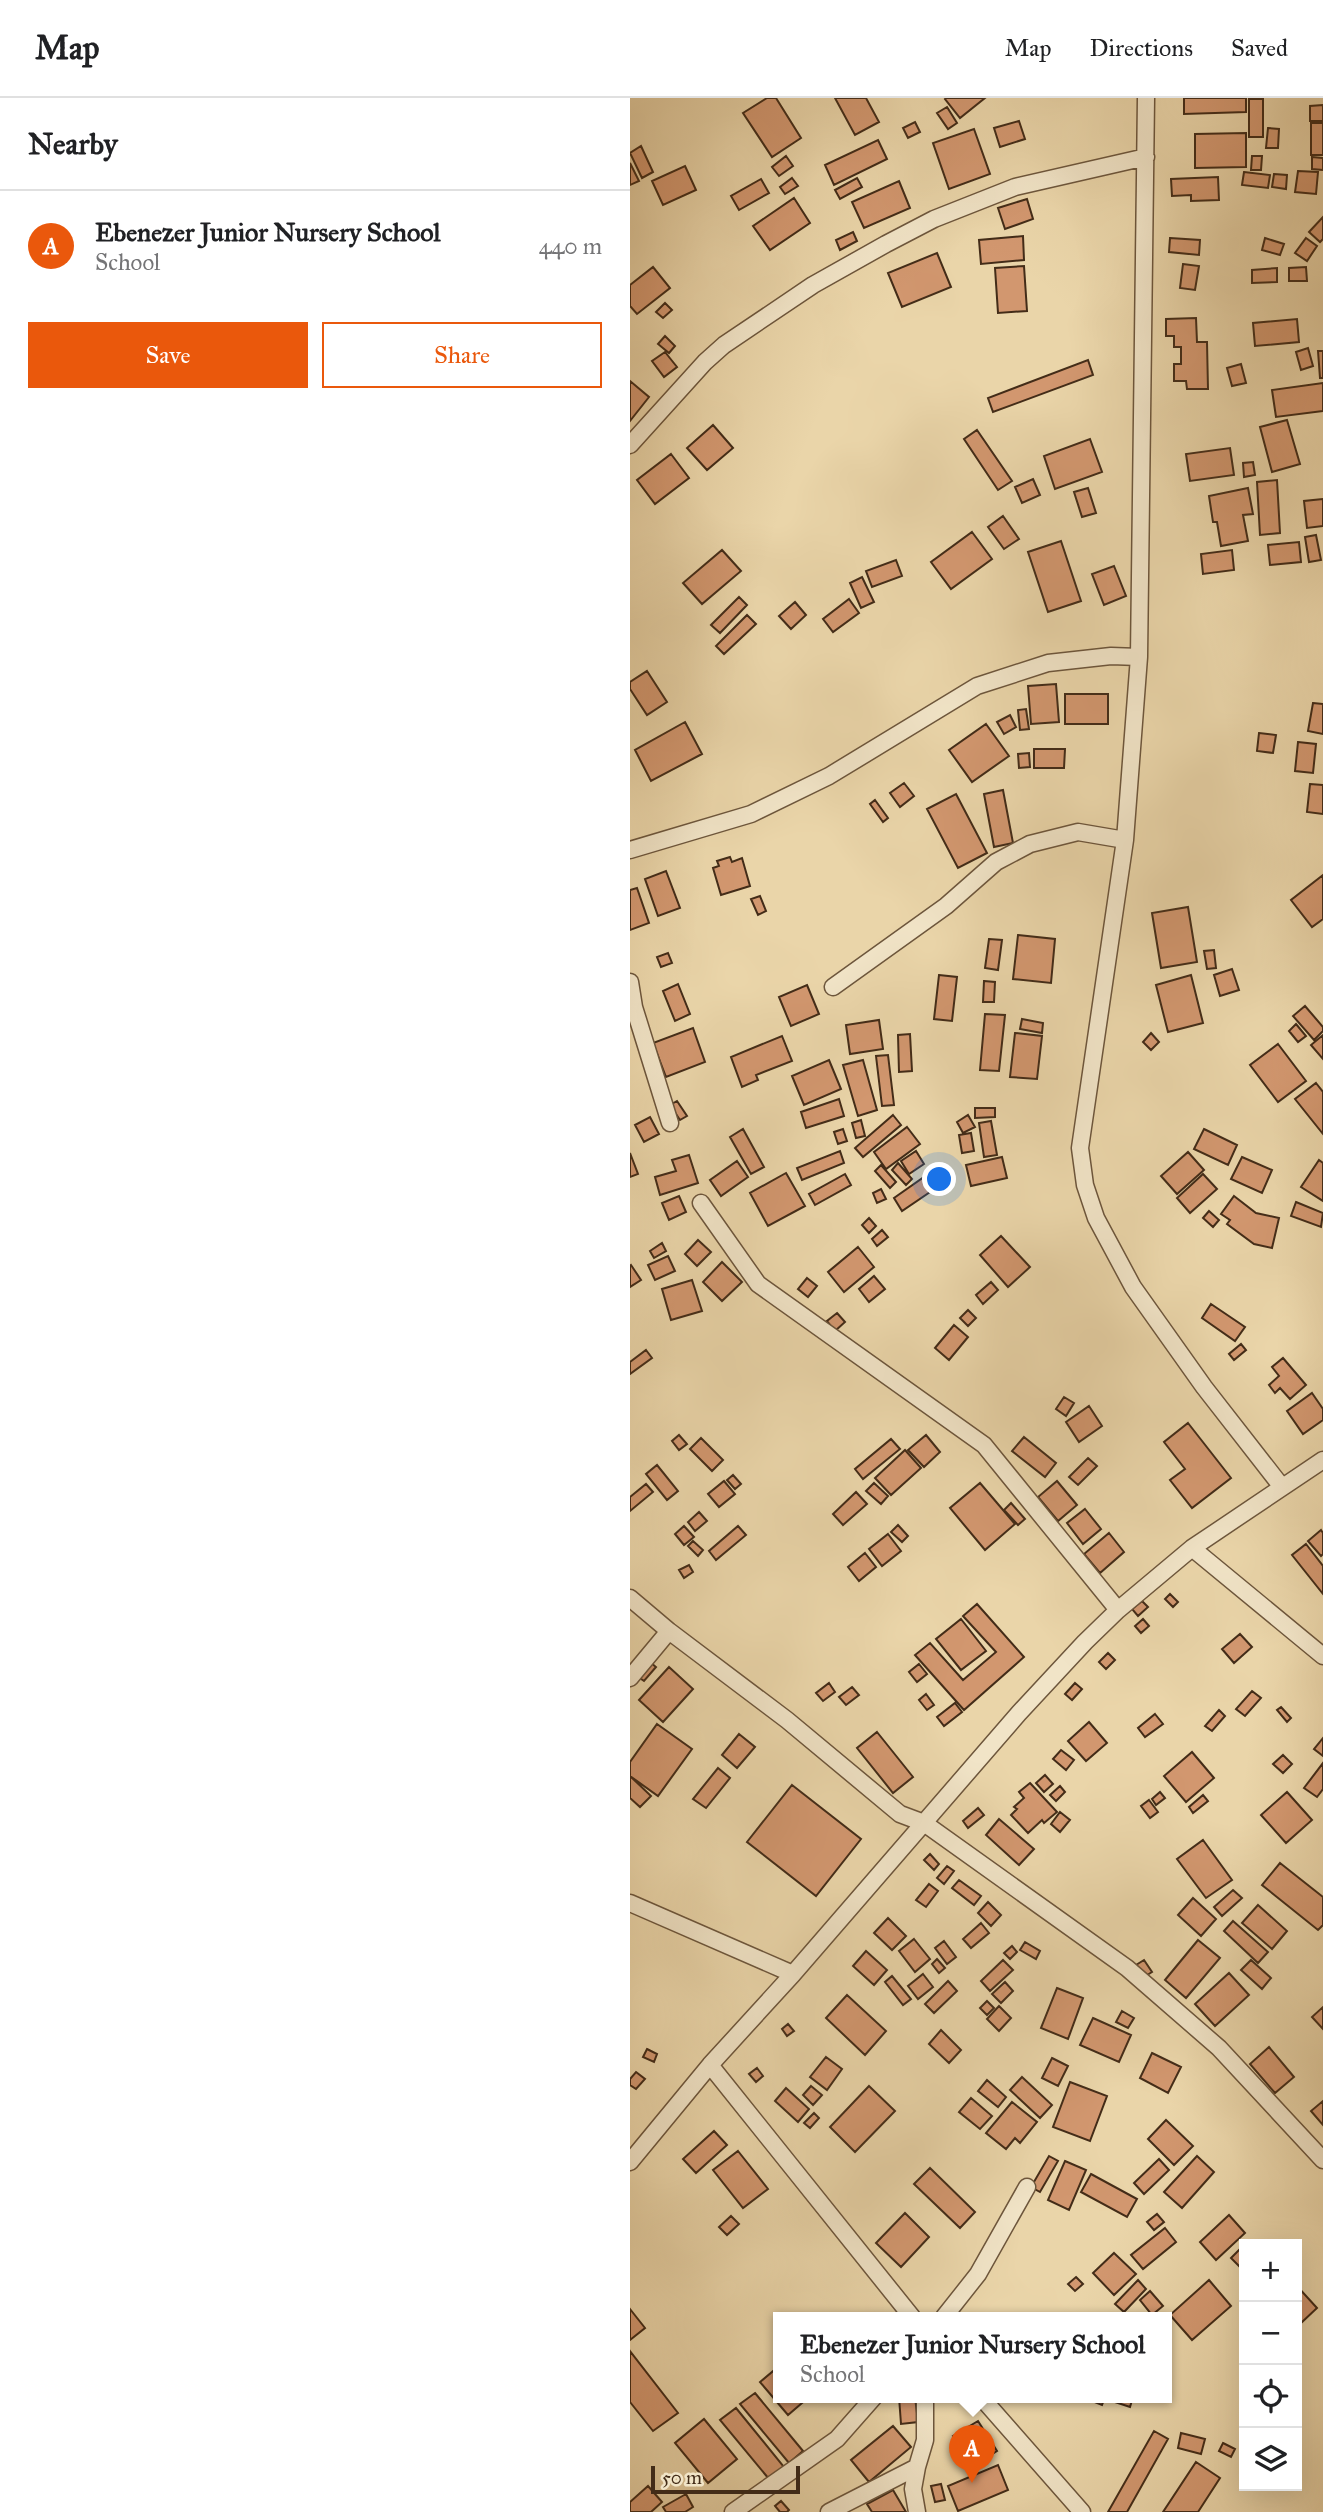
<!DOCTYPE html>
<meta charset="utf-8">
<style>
:root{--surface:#fff;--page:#f2f2f2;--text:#202124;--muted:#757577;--line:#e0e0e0;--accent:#ea580c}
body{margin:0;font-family:"IM FELL Great Primer",serif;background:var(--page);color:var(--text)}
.controls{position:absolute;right:21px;bottom:21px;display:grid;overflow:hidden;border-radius:0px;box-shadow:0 7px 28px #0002}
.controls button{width:63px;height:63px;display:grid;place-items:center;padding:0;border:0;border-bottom:2px solid var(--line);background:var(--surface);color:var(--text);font:35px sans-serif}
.scale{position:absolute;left:21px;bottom:18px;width:149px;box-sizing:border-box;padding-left:7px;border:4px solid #432c18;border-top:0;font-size:19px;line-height:24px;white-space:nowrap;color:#432c18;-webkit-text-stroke:5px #f1e4c7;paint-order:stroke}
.you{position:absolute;left:310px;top:1082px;width:24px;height:24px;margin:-18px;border:5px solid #fff;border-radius:50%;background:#1a73e8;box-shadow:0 0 0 10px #1a73e833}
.badge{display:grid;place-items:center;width:46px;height:46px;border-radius:50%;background:var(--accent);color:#fff;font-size:23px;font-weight:700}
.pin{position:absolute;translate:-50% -58px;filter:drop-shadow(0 2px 4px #0008)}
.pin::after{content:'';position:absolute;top:37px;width:24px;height:21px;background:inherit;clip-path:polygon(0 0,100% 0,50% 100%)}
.popup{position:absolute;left:143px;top:2214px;width:399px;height:91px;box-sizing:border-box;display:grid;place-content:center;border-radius:0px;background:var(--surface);filter:drop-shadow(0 2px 5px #0005);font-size:23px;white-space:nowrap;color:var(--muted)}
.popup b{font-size:26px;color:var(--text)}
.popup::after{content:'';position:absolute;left:50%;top:100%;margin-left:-14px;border:14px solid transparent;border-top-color:var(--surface)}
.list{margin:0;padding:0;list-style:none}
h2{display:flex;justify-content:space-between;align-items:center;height:91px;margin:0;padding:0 28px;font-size:30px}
h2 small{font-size:23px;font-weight:400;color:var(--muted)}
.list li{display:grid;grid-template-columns:46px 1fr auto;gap:21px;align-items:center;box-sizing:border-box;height:112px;padding:0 28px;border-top:2px solid var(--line)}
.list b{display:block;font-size:26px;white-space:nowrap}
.list p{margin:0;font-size:23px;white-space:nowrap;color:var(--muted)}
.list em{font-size:23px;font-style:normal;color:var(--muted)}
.actions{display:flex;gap:14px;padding:21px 28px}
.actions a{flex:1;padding:16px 0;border:2px solid var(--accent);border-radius:0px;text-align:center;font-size:24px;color:var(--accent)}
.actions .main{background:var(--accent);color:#fff}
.icon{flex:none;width:38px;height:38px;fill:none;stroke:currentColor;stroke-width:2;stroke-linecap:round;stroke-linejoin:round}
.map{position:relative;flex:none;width:693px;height:2414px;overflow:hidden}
header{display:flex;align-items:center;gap:42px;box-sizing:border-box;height:98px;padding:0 35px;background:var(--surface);border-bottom:2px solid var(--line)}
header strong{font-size:33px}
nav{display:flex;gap:38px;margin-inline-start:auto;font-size:24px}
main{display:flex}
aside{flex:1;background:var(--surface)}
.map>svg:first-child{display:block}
</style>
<header>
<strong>Map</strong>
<nav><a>Map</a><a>Directions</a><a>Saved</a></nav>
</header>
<main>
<aside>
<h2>Nearby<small></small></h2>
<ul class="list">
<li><span class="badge">A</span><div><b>Ebenezer Junior Nursery School</b><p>School</p></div><em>440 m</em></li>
</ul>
<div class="actions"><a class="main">Save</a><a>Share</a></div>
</aside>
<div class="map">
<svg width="693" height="2414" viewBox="0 0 693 2414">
<rect width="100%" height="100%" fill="#ead5a9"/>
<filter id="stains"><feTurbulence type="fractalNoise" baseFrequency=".00286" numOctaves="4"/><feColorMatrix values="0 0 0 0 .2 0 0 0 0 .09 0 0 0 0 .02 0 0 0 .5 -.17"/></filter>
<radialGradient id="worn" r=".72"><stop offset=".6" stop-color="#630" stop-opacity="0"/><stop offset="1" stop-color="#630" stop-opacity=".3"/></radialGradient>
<!-- building -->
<path fill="#d2976f" stroke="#432c18" stroke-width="2" d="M137,0H146L171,40L142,59L113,15Z
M205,0H236L249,24L225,37Z
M316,0H355L330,20L315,1Z
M554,0H616V14L554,16Z
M619,1H633V39H619Z
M693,7V23H680V8Z
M317,9L327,25L318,31L307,15Z
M389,23L395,41L370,49L364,30Z
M285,24L290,34L278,40L273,30Z
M681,25H693V57H681Z
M638,30L649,31L648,50H636Z
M344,31L360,76L319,91L303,45Z
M616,35V69L565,70V36Z
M248,42L257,61L204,87L195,67Z
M11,48L23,74L12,80L0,55Z
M156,58L163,68L149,78L142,69Z
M622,58H632L631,72H621Z
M682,59L693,60V72L682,71Z
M0,65L9,83L0,87Z
M55,68L66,92L33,107L22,83Z
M668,73L688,74L686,96L665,94Z
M614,74L640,77L638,90L612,87Z
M644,76L657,77L656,91L642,89Z
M588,79L589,102L561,103V97L542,98L541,81Z
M162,80L168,88L155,96L150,89Z
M227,80L232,89L210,101L205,92Z
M131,81L139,95L109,112L101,98Z
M269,83L280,110L234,130L222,104Z
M164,100L180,125L140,152L123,128Z
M397,101L403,121L375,131L368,110Z
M693,119V141L690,144L679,134Z
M223,134L227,143L210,152L206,142Z
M393,138L394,162L351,166L349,142Z
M540,140L570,142L569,157L539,154Z
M635,140L654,146L650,157L632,152Z
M676,140L687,148L677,163L665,155Z
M307,155L321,189L272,209L258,175Z
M553,166L569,168L565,192L550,190Z
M394,168L397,213L368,215L365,170Z
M23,169L40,190L7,216L0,208V187Z
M676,169L677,183H659V170Z
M647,170V184L622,185V172Z
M35,205L42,212L33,220L26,214Z
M566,220L567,244H577L578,291H557L556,283H544V266H551V249H544V238H536V221Z
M667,221L669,244L625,248L623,225Z
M35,238L45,248L39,255L28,246Z
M678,250L683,268L671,272L666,254Z
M688,253H693V280H690Z
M35,254L47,269L34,279L22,263Z
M458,262L463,277L363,314L358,300Z
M611,266L616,285L602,288L597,270Z
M0,283L19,299L0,323Z
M693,285V313L646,319L642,292Z
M657,322L670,366L642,374L630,329Z
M83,327L103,350L77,372L57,350Z
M347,332L382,383L368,392L334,341Z
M460,341L472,374L425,391L414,358Z
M600,350L604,377L560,383L556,356Z
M41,356L59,380L25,406L7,382Z
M623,364L625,377L614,379L613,365Z
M403,381L410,397L392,405L385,389Z
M647,382L650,435L630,437L627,384Z
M458,390L466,415L452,419L444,394Z
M618,390L623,416L613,417L618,443L591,448L587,424H583L579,398Z
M693,401V428L677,430L674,403Z
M373,418L389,441L374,451L358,429Z
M342,434L362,461L321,491L301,464Z
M686,437L691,462L679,464L675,439Z
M431,443L451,503L418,514L398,454Z
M669,444L671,464L640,467L638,447Z
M92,452L111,473L72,506L53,485Z
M602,452L604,472L573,476L571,456Z
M266,462L272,478L242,489L236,473Z
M484,468L496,498L474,507L462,476Z
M232,479L244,504L231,510L220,485Z
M109,499L117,507L90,535L81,527Z
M219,501L229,515L203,534L193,521Z
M165,504L176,517L161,531L149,518Z
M117,517L126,526L94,556L86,548Z
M17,573L37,604L17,617L0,591V584Z
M426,586L429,624L401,626L398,588Z
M435,596H478V626H435Z
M683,605L693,606V636L678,633Z
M396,611L399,631L390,632L388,612Z
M380,617L386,629L374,636L367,624Z
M55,624L72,656L21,683L5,652Z
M356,626L379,658L342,684L319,652Z
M629,635L646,637L643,655L627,653Z
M668,644L686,646L683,675L665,673Z
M404,651H435L434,670H404Z
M399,655L400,669L389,670L388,656Z
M274,685L284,698L270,709L260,695Z
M680,686L693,687V716L677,714Z
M373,692L383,745L364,749L354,696Z
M326,696L357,755L328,770L297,711Z
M245,702L258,720L253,724L240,706Z
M100,759L102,764L112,760L120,788L91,797L83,770L89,768L87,763Z
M36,773L50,810L28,818L15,781Z
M693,777V821L682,829L661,802Z
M7,790L19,825L0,832V792Z
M130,798L136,813L128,817L121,801Z
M558,809L567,864L531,870L522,815Z
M388,837L425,841L421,885L383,881Z
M359,841L372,842L368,872L355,870Z
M584,852L586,870L577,871L574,853Z
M38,855L42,865L31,869L27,859Z
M602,871L609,892L590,898L584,877Z
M309,877L327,879L322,923L304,921Z
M561,877L573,925L538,934L526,887Z
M354,883L365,884L364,904H353Z
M48,886L60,916L45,923L33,893Z
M177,887L189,916L161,928L149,899Z
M675,908L693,929V933L684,942L663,918Z
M355,916L375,917L369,973L350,972Z
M392,921L413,925L412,935L390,931Z
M249,922L253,951L220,956L216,927Z
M666,926L676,938L668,944L659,933Z
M63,930L75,964L36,979L23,945Z
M385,935L412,938L407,981L380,979Z
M521,935L529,944L521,952L513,944Z
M280,936L282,973L269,974L268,937Z
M693,937V961L681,947Z
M152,938L162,963L126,977L128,982L112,989L101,959Z
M648,946L676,983L648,1004L620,967Z
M258,957L264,1007L252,1008L246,958Z
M199,962L211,991L174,1007L162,978Z
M233,962L247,1012L228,1018L213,967Z
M686,985L693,994V1036L665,1001Z
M209,1001L214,1018L176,1030L171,1014Z
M47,1003L57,1018L50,1022L40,1007Z
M345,1010H365V1019L345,1020Z
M263,1017L271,1027L233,1059L225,1050Z
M338,1017L345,1029L333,1035L327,1024Z
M20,1019L29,1036L14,1044L5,1027Z
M231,1022L235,1038L226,1040L222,1025Z
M361,1023L367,1057L354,1059L349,1025Z
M277,1029L290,1046L256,1071L244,1054Z
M113,1031L134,1069L121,1076L100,1039Z
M213,1031L217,1043L208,1046L204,1034Z
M574,1031L607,1047L598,1067L564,1051Z
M341,1035L344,1053L332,1055L329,1037Z
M210,1053L214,1065L172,1082L167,1070Z
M286,1053L294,1066L279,1076L271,1063Z
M558,1054L574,1072L547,1096L531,1078Z
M0,1055L8,1076L0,1079Z
M59,1057L68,1085L30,1097L25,1079L46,1073L42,1062Z
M372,1059L377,1080L341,1088L336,1067Z
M612,1059L642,1072L632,1095L601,1081Z
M689,1062L693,1065V1103L671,1089Z
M107,1063L118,1079L91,1098L80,1082Z
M268,1065L282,1081L276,1087L262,1072Z
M251,1067L266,1084L260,1090L245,1073Z
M156,1075L175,1108L138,1128L120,1095Z
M215,1076L221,1087L185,1107L179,1096Z
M573,1076L587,1091L560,1115L547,1100Z
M294,1079L303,1092L272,1113L264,1100Z
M251,1091L256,1101L247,1105L243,1095Z
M49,1098L56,1114L39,1122L32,1105Z
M604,1098L626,1115L649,1120L642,1150L624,1146L597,1126L600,1122L591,1116Z
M666,1104L693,1115L691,1129L661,1118Z
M579,1113L589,1122L583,1129L573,1120Z
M239,1120L246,1128L239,1135L232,1127Z
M252,1132L258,1139L247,1148L242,1141Z
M371,1138L400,1169L378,1189L350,1157Z
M68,1142L81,1154L67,1168L55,1156Z
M32,1145L36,1153L24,1160L20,1153Z
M228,1149L244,1169L214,1194L198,1174Z
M38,1158L45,1173L25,1182L18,1167Z
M92,1164L112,1184L92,1203L73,1184Z
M1,1167L11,1182L0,1189V1168Z
M244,1178L255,1191L239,1204L229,1191Z
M177,1180L187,1188L178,1199L168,1191Z
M62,1182L72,1213L41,1222L32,1191Z
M361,1184L368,1192L353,1206L346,1197Z
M581,1206L615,1229L605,1243L572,1220Z
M338,1212L346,1220L338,1228L330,1220Z
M207,1215L215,1224L205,1233L197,1223Z
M324,1227L338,1239L319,1262L305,1250Z
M611,1246L616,1252L604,1262L599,1256Z
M16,1252L22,1260L0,1276V1264Z
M653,1260L676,1287L660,1301L650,1290L645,1295L639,1287L649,1278L642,1269Z
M682,1295L693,1311V1322L673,1336L657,1313Z
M434,1299L444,1305L436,1318L426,1311Z
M459,1308L472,1328L449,1344L436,1324Z
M558,1325L601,1380L562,1410L540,1382L555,1371L534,1344Z
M49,1337L57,1346L49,1352L42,1343Z
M296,1337L310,1354L294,1369L278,1352Z
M394,1339L426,1365L415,1379L382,1353Z
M71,1340L93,1362L82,1373L60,1351Z
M261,1341L270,1351L233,1381L225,1371Z
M275,1352L291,1370L261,1397L245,1380Z
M458,1360L467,1368L448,1387L439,1379Z
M27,1367L48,1393L37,1402L16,1376Z
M103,1377L111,1386L105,1391L97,1382Z
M94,1383L105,1396L89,1409L78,1396Z
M427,1383L447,1407L428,1423L408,1399Z
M244,1385L258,1398L251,1406L236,1393Z
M350,1385L385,1426L355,1452L320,1410Z
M16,1386L23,1394L0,1413V1399Z
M226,1394L237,1406L213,1427L203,1416Z
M381,1405L395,1421L388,1427L374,1412Z
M455,1411L471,1431L453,1446L437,1425Z
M69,1414L77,1423L65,1433L58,1424Z
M268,1427L278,1438L272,1444L261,1434Z
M54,1428L64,1439L54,1447L45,1436Z
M108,1428L116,1437L86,1462L79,1453Z
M691,1432L693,1435V1456L691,1458L678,1443Z
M479,1435L494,1454L470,1475L454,1456Z
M258,1436L271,1453L252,1468L239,1451Z
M63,1443L73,1452L68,1458L58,1448Z
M676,1446L693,1468V1496L662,1457Z
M235,1455L246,1469L229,1483L218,1469Z
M59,1467L63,1474L54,1480L49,1472Z
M540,1496L548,1504L543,1509L535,1501Z
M512,1503L518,1509L508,1518L502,1511Z
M347,1506L394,1559L334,1612L285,1557L300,1545L333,1582L366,1554L333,1518Z
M331,1521L356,1553L331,1572L306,1541Z
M513,1521L519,1528L511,1535L505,1528Z
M610,1536L622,1549L604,1565L592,1551Z
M478,1555L485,1562L476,1571L469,1564Z
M20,1564L26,1569L14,1583L7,1578Z
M289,1566L297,1576L287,1584L279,1574Z
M39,1569L63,1591L33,1624L9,1602Z
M199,1585L205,1594L193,1603L186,1595Z
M445,1585L452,1591L442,1602L435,1596Z
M222,1589L229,1597L216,1607L209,1599Z
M622,1593L631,1600L615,1618L606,1611Z
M296,1596L304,1607L297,1612L289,1602Z
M325,1605L332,1614L314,1628L307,1619Z
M651,1609L661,1620L657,1624L647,1612Z
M589,1612L595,1618L582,1633L575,1628Z
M525,1616L533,1626L515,1639L508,1630Z
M459,1624L477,1645L456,1663L438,1643Z
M27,1626L62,1651L28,1698L0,1678V1664Z
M247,1634L283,1679L263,1695L227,1650Z
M109,1636L125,1649L107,1670L92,1657Z
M693,1640V1658L684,1651Z
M431,1652L444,1662L436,1672L423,1661Z
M562,1654L584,1680L556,1704L534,1678Z
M653,1657L662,1666L653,1675L643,1666Z
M693,1665V1691L687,1699L674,1690Z
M88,1670L100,1680L76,1710L63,1701Z
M415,1677L423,1686L414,1694L406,1685Z
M0,1678L21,1698L10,1709L0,1700Z
M400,1685L427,1714L414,1725L412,1722L398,1735L381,1717L387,1711L384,1709L394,1700L389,1694Z
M162,1687L231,1741L186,1798L117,1744Z
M430,1688L435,1694L426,1703L420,1697Z
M530,1694L535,1700L526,1707L522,1701Z
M657,1694L682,1722L656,1745L631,1717Z
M573,1697L578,1703L563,1715L559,1709Z
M519,1702L528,1714L520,1720L511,1708Z
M348,1710L354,1717L338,1730L333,1723Z
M430,1714L440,1722L430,1734L421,1726Z
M369,1721L404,1751L389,1767L356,1737Z
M573,1742L602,1782L576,1800L547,1761Z
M300,1756L309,1766L304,1772L294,1762Z
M650,1765L693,1799V1827L688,1832L632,1787Z
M317,1768L324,1773L314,1786L307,1780Z
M329,1782L351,1798L344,1807L322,1790Z
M299,1786L308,1793L296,1809L286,1802Z
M603,1792L612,1800L592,1818L584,1809Z
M563,1800L586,1821L571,1838L548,1817Z
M358,1804L371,1817L361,1828L348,1815Z
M628,1807L657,1833L642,1851L612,1825Z
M258,1820L276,1838L262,1852L244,1835Z
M603,1823L638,1854L628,1865L594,1833Z
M351,1825L359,1835L341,1850L333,1841Z
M284,1841L300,1861L285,1874L269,1853Z
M568,1842L590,1860L556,1900L535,1882Z
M314,1843L326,1859L317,1866L305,1850Z
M395,1844L410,1853L406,1861L390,1852Z
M382,1848L387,1854L380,1861L374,1855Z
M236,1853L257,1872L244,1887L223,1868Z
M307,1861L315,1870L309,1875L302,1866Z
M373,1862L383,1872L360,1893L351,1883Z
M514,1862L522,1874L514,1879L506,1867Z
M621,1862L641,1880L632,1891L611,1872Z
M599,1875L619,1897L585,1928L565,1906Z
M293,1876L303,1889L288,1901L278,1888Z
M262,1878L281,1901L273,1907L255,1884Z
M318,1883L327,1893L304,1915L295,1906Z
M375,1884L383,1893L371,1905L362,1896Z
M427,1890L453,1900L438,1941L411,1930Z
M217,1897L256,1933L235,1957L196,1920Z
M357,1903L364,1910L357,1917L350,1910Z
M369,1908L381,1920L369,1933L357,1921Z
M693,1909V1931L682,1919Z
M492,1913L504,1920L498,1930L486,1924Z
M463,1920L501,1937L489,1964L450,1947Z
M158,1926L164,1933L157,1938L152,1931Z
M311,1932L331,1952L319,1965L299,1946Z
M639,1949L664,1979L645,1995L620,1966Z
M17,1951L27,1956L24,1964L13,1959Z
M522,1955L551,1969L538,1995L510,1980Z
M196,1959L212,1971L197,1992L180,1979Z
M422,1960L438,1968L428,1988L412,1980Z
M127,1970L133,1978L126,1984L119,1976Z
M6,1974L15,1981L6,1991L0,1987V1981Z
M392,1979L422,2007L410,2020L380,1992Z
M357,1982L376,1999L368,2009L348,1993Z
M440,1984L477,1998L460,2043L423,2029Z
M181,1988L192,1997L183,2007L173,1997Z
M239,1988L265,2013L225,2054L200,2029Z
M156,1990L179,2011L168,2024L145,2003Z
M341,2000L362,2018L350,2031L329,2014Z
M693,2003V2027L681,2013Z
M382,2004L407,2024L390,2045L385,2040L376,2051L356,2035Z
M184,2015L189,2020L180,2030L174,2025Z
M536,2022L563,2048L544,2067L518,2041Z
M84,2033L97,2047L66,2075L53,2061Z
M108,2053L138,2091L113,2110L83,2072Z
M419,2058L428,2063L410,2094L401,2089Z
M567,2058L584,2074L552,2110L534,2094Z
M529,2061L539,2072L514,2096L504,2085Z
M435,2063L456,2072L439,2112L418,2102Z
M300,2070L345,2114L330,2130L284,2086Z
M461,2076L507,2101L497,2119L451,2094Z
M275,2115L299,2139L271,2169L246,2145Z
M527,2116L534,2124L524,2132L517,2124Z
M599,2117L615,2135L586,2162L570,2144Z
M101,2118L109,2126L97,2137L89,2129Z
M535,2130L546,2144L513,2171L501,2157Z
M614,2147V2173L601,2160Z
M484,2155L506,2176L484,2197L463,2175Z
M446,2179L453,2186L445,2193L438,2186Z
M508,2182L516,2191L494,2214L485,2206Z
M579,2182L601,2208L562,2242L540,2217Z
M667,2188L687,2210L671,2225L667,2221Z
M520,2193L533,2208L522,2217L510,2202Z
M0,2211L15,2230L0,2242Z
M0,2253L48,2315L23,2333L0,2304Z
M148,2269V2299H179L158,2317L130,2284Z
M125,2295L173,2353L159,2365L110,2306Z
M269,2299H285L288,2324L271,2326Z
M452,2299H475L472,2307Z
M483,2299H503L500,2309L482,2303Z
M106,2310L154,2369L139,2381L90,2322Z
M74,2321L107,2361L78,2385L45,2345Z
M348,2323L367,2353L342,2369L323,2338Z
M263,2328L281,2349L239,2384L221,2362Z
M524,2333L538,2341L497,2414H478Z
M551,2335L575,2341L571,2356L548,2350Z
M593,2345L605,2351L601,2359L589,2353Z
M566,2364L590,2380L568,2414H533Z
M368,2367L378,2392L328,2413L318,2388Z
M311,2386L315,2402L305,2404L301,2388Z
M18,2388L32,2404L21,2414H0V2404Z
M263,2392L276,2414H242L237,2406Z
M56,2396L63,2409L55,2414H36L33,2409Z
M151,2403L159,2412L157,2414H150L145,2408Z"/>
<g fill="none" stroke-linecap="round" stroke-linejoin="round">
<defs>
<path id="minor" d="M516,0L509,559L495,742L450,1050L455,1087L466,1120L503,1189L574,1289L652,1389
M0,347L75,264L94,247L183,187L256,146L304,121L385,89L516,59
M0,752L121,716L199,678L347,588L418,565L481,558L509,559
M0,884L4,909L40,1025
M203,889L316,808L366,764L400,746L448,734L495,742
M71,1105L128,1186L354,1347L488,1512
M562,1450L693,1558
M0,1500L39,1533L157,1622L270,1716L294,1725L497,1870L589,1950L693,2062
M0,1580L39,1533
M0,1805L163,1876
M80,1967L282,2219
M0,2064L80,1967L163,1876L389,1615L455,1544L488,1512L562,1450L693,1362
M314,2219L348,2176L397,2089
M351,2299L452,2414
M103,2414L207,2341L244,2299
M199,2414L287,2369
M287,2414L283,2391L287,2369L295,2342V2299"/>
</defs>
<!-- minor casing -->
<use href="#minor" stroke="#6d563c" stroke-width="19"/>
<!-- minor -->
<use href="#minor" stroke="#f1e4c7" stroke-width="16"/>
</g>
<rect width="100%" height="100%" filter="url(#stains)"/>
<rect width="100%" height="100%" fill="url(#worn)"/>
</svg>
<div class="controls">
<button>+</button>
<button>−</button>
<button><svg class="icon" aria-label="locate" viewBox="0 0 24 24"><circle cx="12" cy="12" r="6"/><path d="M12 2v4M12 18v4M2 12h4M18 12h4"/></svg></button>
<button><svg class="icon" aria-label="layers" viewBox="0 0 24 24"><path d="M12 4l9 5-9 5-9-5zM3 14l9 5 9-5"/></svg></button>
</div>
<div class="scale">50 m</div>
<div class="you"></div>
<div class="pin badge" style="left:342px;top:2385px">A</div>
<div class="popup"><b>Ebenezer Junior Nursery School</b>School</div>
</div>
</main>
